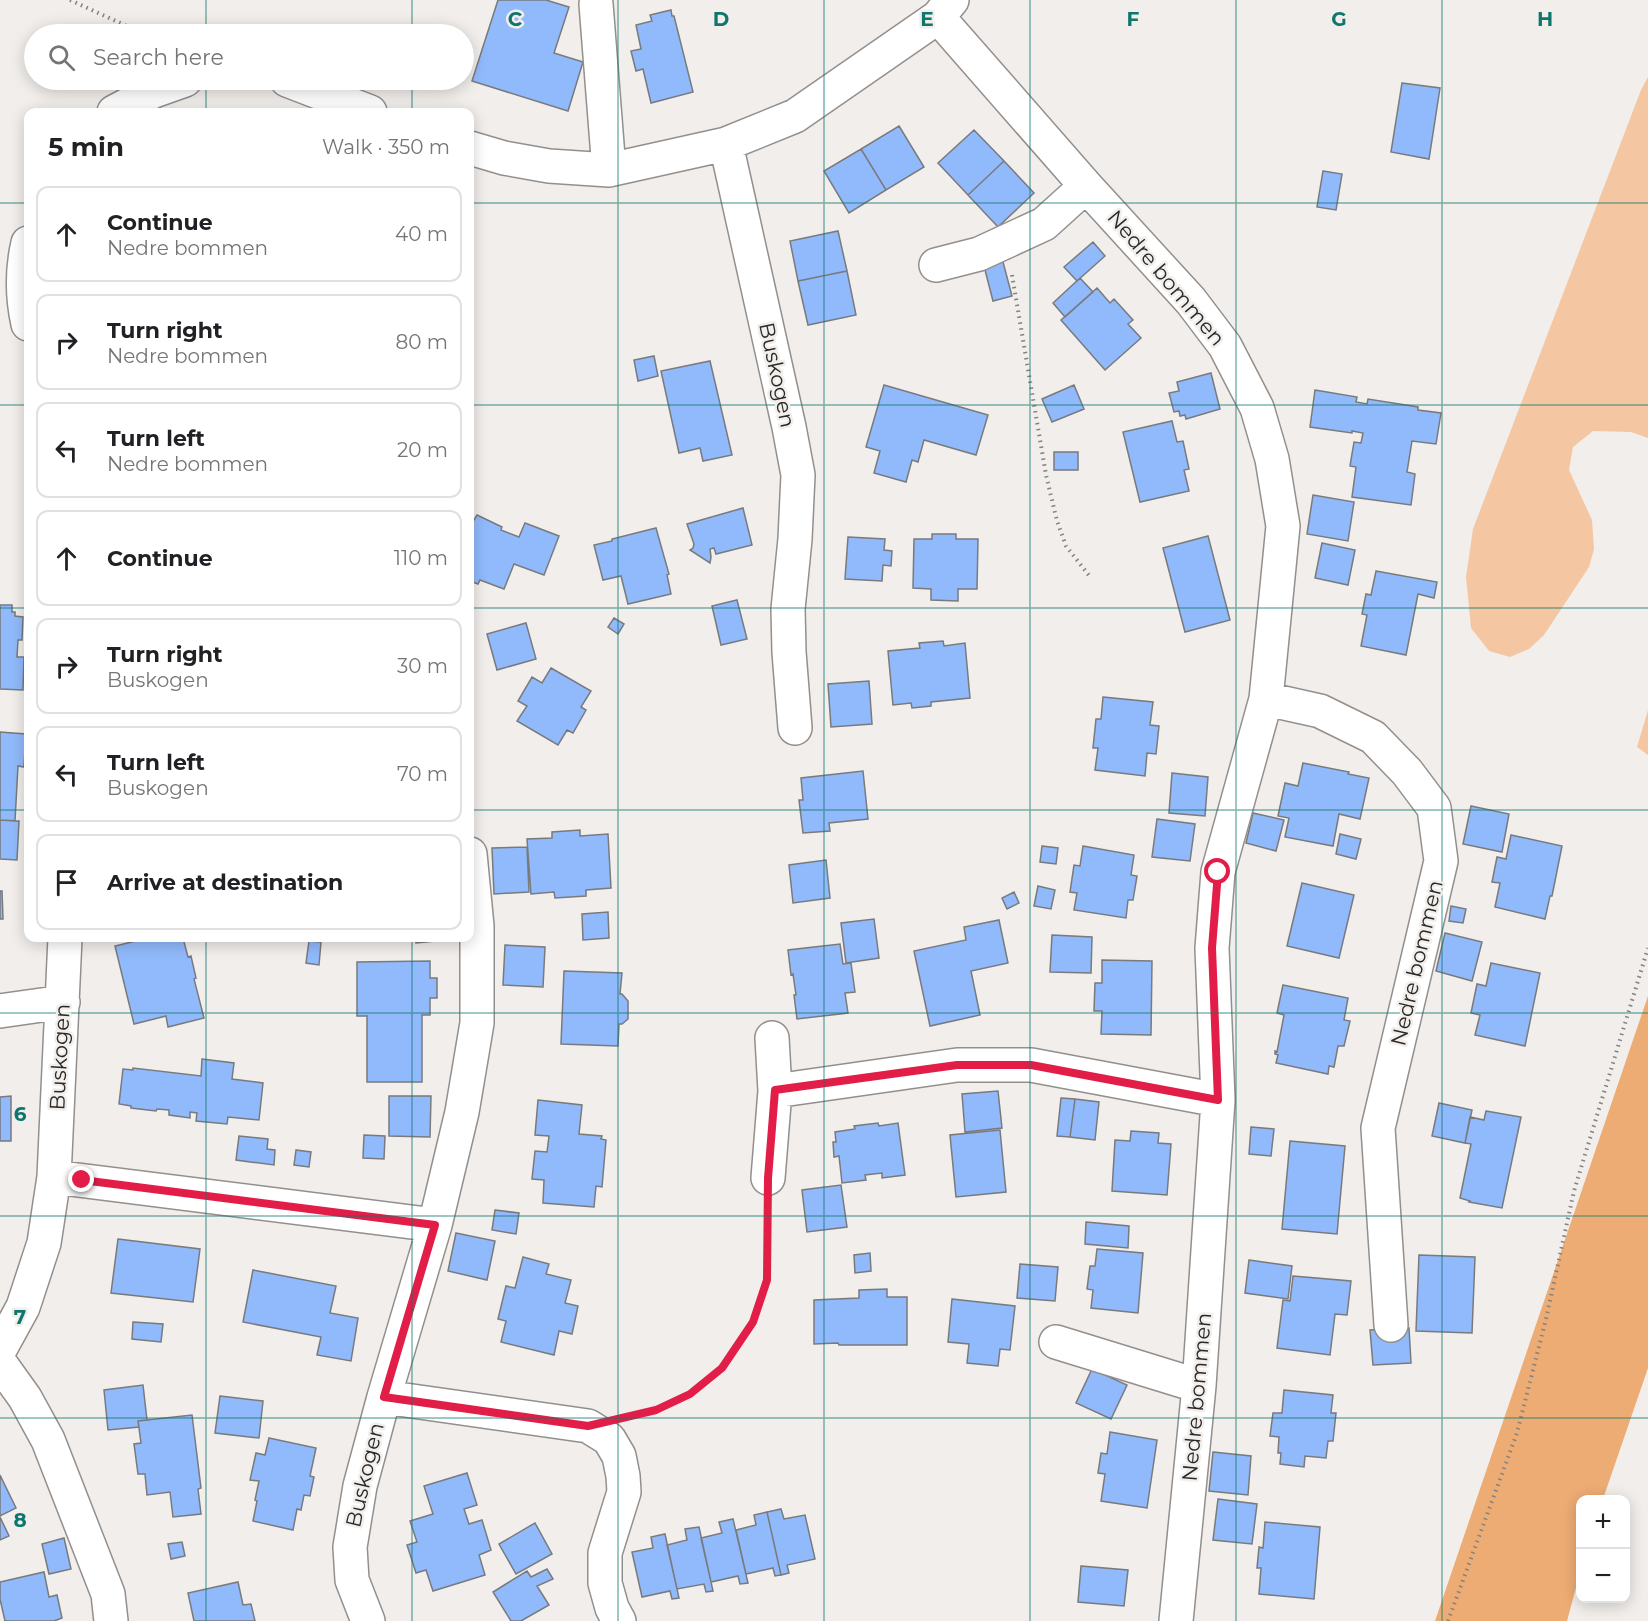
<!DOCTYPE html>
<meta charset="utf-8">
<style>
:root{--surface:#fff;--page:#f2f2f2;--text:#202124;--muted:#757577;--line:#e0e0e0}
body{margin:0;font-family:Montserrat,sans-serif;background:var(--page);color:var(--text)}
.controls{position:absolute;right:18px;bottom:18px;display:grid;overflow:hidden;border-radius:12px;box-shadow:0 3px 15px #0003}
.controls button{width:54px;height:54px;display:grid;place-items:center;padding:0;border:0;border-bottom:2px solid var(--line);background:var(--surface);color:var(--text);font:30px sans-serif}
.stop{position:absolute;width:18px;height:18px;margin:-14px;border:4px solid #e11d48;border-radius:50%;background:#fff}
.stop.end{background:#e11d48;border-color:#fff;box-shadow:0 2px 6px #0008}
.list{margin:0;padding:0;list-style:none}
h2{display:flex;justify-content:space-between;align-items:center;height:78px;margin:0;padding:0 24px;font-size:26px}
h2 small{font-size:20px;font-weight:400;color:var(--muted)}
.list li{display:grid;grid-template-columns:39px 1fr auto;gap:18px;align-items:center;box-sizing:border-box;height:96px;margin:0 12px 12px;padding:0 12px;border:2px solid var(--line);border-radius:12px}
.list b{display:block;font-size:22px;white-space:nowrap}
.list p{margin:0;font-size:20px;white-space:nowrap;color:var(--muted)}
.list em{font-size:20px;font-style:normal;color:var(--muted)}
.icon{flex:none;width:33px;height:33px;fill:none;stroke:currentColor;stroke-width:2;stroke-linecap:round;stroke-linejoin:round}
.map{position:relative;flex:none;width:1648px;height:1621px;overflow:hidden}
.search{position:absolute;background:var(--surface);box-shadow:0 3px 15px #0003;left:24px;top:24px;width:450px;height:66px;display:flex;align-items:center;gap:15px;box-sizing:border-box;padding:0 21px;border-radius:33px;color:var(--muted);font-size:22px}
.panel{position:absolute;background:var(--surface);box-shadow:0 3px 15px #0003;left:24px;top:108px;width:450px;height:834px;border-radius:12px}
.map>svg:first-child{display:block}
</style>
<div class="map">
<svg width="1648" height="1621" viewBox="0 0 1648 1621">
<rect width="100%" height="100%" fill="#f1eeeb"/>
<!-- green -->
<path fill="#f4c6a1" d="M1648,77V438L1631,432L1593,431L1573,447L1569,470L1592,520L1594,549L1589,567L1544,635L1529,649L1510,657L1489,651L1471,628L1466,577L1473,529L1641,90Z
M1648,710V755L1637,747Z"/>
<!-- forest -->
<path fill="#eeac75" d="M1648,996V1368L1603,1499L1580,1500V1573L1567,1621H1435Z"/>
<!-- building -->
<path fill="#91bafc" stroke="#787a7d" stroke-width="1.5" d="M498,0H546L569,7L554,53L583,62L568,111L472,81Z
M671,10L672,16H674L693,92L651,103L643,69L636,71L631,51L641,49L636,25L652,21L650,15Z
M1402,83L1440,88L1429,159L1391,152Z
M899,126L924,167L886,190L861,149Z
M974,130L1004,161L968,195L938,163Z
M861,149L886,190L849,213L824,171Z
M1004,161L1034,193L998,227L968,195Z
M1323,171L1342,174L1336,210L1317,207Z
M838,231L847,271L798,281L790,241Z
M1093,242L1105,256L1077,281L1064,267Z
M1003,262L1012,296L993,301L984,266Z
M847,271L856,315L808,325L798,281Z
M1080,278L1093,292L1065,317L1053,303Z
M1097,288L1110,303L1114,299L1133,320L1128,324L1141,338L1105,370L1061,320Z
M654,356L658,376L638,381L634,360Z
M710,361L732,455L703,461L700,448L679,453L661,371Z
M1211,373L1220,409L1186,419L1185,415L1180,416L1179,411L1174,412L1169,393L1179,391L1177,382Z
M884,385L988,415L976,455L924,440L918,462L912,460L906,482L874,473L880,451L866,447Z
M1074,385L1084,409L1052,422L1042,399Z
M1315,390L1357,397L1356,402L1367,404L1368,399L1418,407V410L1441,413L1436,444L1412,441L1407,472L1415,474L1411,505L1352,497L1356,467L1350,466L1354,442L1361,443L1363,433L1352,431V433L1310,427Z
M1172,421L1177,442L1183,441L1189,469L1184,470L1189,491L1140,502L1123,432Z
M1054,452H1078V470H1054Z
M1313,495L1354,502L1348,541L1307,534Z
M743,508L752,545L716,554L714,548L710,549L711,557L710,563L690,550L693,548L694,544L687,524Z
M477,515L502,527L501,530L519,537L525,523L559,536L544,575L514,564L504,589L480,580L478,584L470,581V518L474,520Z
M656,528L669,574L667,575L671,594L628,604L621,576L603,580L594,545L612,541V539Z
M932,534H956V539H978L977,589H958V601L931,600V589L913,588L914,539H932Z
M1208,536L1230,620L1185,632L1163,548Z
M848,537L885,539L884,550L892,551L891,566L883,565L882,581L845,579Z
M1322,543L1355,550L1348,585L1315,578Z
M1376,571L1437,582L1434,598L1418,594L1406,655L1361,646L1367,615L1362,614L1366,594L1371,595Z
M737,600L747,639L721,645L712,606Z
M0,605H12V612H15V616L23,617L22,640H18L17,657H24L23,690L0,689Z
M614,618L624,624L618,634L608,627Z
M526,623L536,659L497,670L487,634Z
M943,641L944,646L965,643L970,698L931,702V706L912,708L911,703L893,705L888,651L920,648L919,643Z
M551,668L591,691L581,707L586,710L573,733L567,730L558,745L517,721L527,706L518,701L532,677L542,683Z
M869,681L872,724L831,727L828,684Z
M1103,697L1153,702L1150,725L1159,726L1156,754L1147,753L1145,776L1095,770L1098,748H1093L1096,719H1101Z
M0,732L26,734L24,767L18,766L15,821L0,820Z
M1303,763L1349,772L1348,774L1369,778L1360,819L1339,814L1333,846L1285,837L1289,818L1278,816L1285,783L1298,786Z
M863,771L868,819L829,823L830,831L803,833L799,800H803L801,778Z
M1172,773L1208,777L1205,816L1169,813Z
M1471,806L1509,814L1502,852L1463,844Z
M1253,813L1284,820L1276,851L1246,843Z
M1157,819L1195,824L1190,861L1152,857Z
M0,820L19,821L17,860L0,859Z
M580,830V836L608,834L611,888L586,890V896L555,898L554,892L531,894L527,839L552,838V832Z
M1340,834L1361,839L1356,859L1336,854Z
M1511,835L1562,846L1552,896H1550L1545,919L1495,907L1500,883L1492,882L1497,857L1506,859Z
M1042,846L1058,848L1056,864L1040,862Z
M1083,846L1134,855L1131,875L1137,876L1133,900H1128L1126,918L1074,910L1077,893L1070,892L1074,865L1080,866Z
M527,847L529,892L494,894L492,848Z
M826,860L830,898L793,903L789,865Z
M1302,883L1354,895L1339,958L1287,946Z
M1038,886L1055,890L1051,909L1034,906Z
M0,891H2L3,919H0Z
M1014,892L1019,903L1007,909L1002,898Z
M1451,906L1466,909L1463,923L1449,921Z
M608,912L609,938L583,940L582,914Z
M874,919L879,958L846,963L841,923Z
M999,920L1008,963L971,971L980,1015L930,1026L914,951L966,940L964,927Z
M1445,933L1482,942L1472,981L1436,971Z
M1052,935L1092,937L1091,973L1050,972Z
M148,938H183L188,957L191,956L196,978L194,979L204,1018L168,1027L166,1016L134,1024L115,946Z
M415,938H455V939L416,943Z
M309,941L321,942L319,965L306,963Z
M840,944L843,964L851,963L855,992L845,993L848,1013L797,1019L794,995H796L793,974L791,975L788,950Z
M505,945L545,947L543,987L503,985Z
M1102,960L1152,961L1151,1035L1101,1034L1102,1011H1094L1095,983H1102Z
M430,961V978H437V998H430V1015H422V1082H367V1016H357V962Z
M1491,963L1540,973L1525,1046L1475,1035L1480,1015L1471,1013L1477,984L1486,986Z
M564,971L622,973L620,994H622L628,1001V1019L622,1024H619L618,1046L561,1044Z
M1283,985L1348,998L1344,1020L1350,1021L1344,1046H1338L1334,1067L1329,1066L1328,1074L1276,1063L1278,1055L1275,1054V1051L1277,1052L1284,1015L1277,1013Z
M202,1059L234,1063L232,1079L263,1083L259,1120L228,1117L227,1124L196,1121L197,1113L190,1112V1118L169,1115V1110L157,1109L156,1111L131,1108V1106L119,1104L123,1069L133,1070V1068L201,1076Z
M998,1091L1002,1128L965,1132L962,1094Z
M11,1096V1141H0V1097Z
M389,1096H431L430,1137L389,1136Z
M1061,1098L1075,1099L1070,1137L1057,1136Z
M1075,1099L1099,1102L1095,1140L1070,1137Z
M538,1100L582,1105L579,1134L602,1136L601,1139L606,1140L602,1187L596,1186L594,1207L543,1203L544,1180L532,1179L535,1151L547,1152L549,1136L535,1135Z
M1439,1103L1472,1110L1465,1143L1432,1136Z
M1486,1111L1521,1117L1502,1208L1469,1202L1470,1201L1460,1198L1471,1144L1465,1143L1470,1117L1484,1120Z
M878,1123L879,1126L898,1123L905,1175L882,1178V1173L865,1175L866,1180L842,1183L839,1156L834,1157L833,1142H836L835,1132L855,1129L854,1126Z
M1251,1127L1274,1129L1271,1156L1249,1154Z
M1000,1130L1006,1192L956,1197L950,1135Z
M1131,1131L1159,1133L1158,1143L1171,1144L1167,1195L1112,1191L1115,1140L1130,1141Z
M364,1135L385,1136L384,1159L363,1158Z
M239,1136L268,1139L267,1149L275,1150L274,1165L236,1160Z
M1290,1141L1345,1146L1337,1234L1282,1229Z
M296,1150L311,1152L309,1167L294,1165Z
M841,1185L847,1227L807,1232L802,1190Z
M495,1210L519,1213L516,1234L492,1230Z
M1086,1222L1129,1226L1128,1248L1085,1244Z
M456,1233L495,1241L487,1280L448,1271Z
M118,1239L200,1249L193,1302L111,1293Z
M1097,1249L1143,1253L1138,1313L1091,1308L1093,1290L1087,1289L1090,1266H1095Z
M870,1253L871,1271L855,1273L854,1255Z
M1419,1255L1475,1257L1472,1333L1416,1331Z
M523,1257L549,1264L546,1274L571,1280L565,1303L578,1306L572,1334L559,1331L554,1355L501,1342L506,1321L498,1319L506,1286L515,1288Z
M1249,1260L1292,1266L1288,1299L1245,1293Z
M1020,1264L1058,1267L1055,1301L1017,1298Z
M253,1270L336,1286L330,1313L358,1318L351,1361L317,1355L321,1337L243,1322Z
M1293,1276L1351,1281L1347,1315L1335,1314L1330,1355L1277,1348L1283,1300L1290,1301Z
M887,1289V1297H907V1345H839L838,1343L814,1344V1300L859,1298V1290Z
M952,1299L1015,1306L1010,1350L1000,1349L998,1366L967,1363L969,1344L948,1342Z
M133,1322L163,1324L161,1342L132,1339Z
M1409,1328L1411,1363L1373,1365L1370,1330Z
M1092,1369L1127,1385L1111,1419L1076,1403Z
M143,1385L147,1420L138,1421L139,1427L108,1430L104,1390Z
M1284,1390L1333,1395L1331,1413H1336L1333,1441H1328L1326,1458L1305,1456L1304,1467L1280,1464L1281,1453H1278L1279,1437L1270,1436L1273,1413H1282Z
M220,1396L263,1401L259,1438L215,1433Z
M192,1415L201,1488L198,1489L201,1514L173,1517L170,1492L147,1495L145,1474H138L134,1444L141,1443L138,1421Z
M1110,1432L1157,1440L1147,1508L1101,1501L1105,1474L1098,1473L1101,1453L1107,1454Z
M269,1438L316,1448L310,1476L314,1477L310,1496L304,1495L301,1510L297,1509L293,1530L253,1521L257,1501L255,1500L259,1481L250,1480L256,1453L265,1455Z
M1213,1452L1251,1456L1248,1495L1209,1491Z
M467,1473L477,1505L464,1509L469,1524L482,1520L491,1550L479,1555L485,1575L433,1591L426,1570L416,1573L407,1545L417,1542L410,1521L433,1514L424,1486Z
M0,1475L16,1508L0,1516Z
M1218,1499L1257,1504L1252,1544L1213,1540Z
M781,1509L784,1519L805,1515L815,1559L787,1565L789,1573L781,1575L767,1512Z
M767,1512L781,1575L775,1576L773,1568L746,1574L736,1530L756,1525L754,1515Z
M0,1517L9,1536L0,1540Z
M733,1519L748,1583L740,1584L738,1576L711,1582L701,1538L722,1533L719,1522Z
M1265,1522L1320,1527L1314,1599L1259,1594L1261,1568H1257L1259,1547L1263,1548Z
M535,1523L552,1554L516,1574L499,1544Z
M699,1527L713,1591L706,1592L704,1584L677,1589L667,1545L687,1540L685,1529Z
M665,1534L679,1598L672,1599L670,1591L642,1597L632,1552L653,1548L651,1537Z
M64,1538L71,1569L49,1574L42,1544Z
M182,1542L185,1556L171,1559L168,1544Z
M1081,1566L1128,1570L1124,1606L1078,1602Z
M547,1569L553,1579L537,1586L549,1605L521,1621H511L493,1592L527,1571L531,1577Z
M44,1572L49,1597L57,1595L62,1618L54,1621H5L0,1599V1582Z
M238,1582L243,1605L251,1604L255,1621H194L188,1593Z"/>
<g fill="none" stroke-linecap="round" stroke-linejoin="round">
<defs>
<path id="minor" d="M596,4L609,170
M938,17L1086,186L1191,301L1225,346L1257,408L1272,459L1283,526L1266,699L1218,872L1212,948L1218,1100L1199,1386L1176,1621
M287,80L370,112
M114,112L154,91L185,80
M726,144L789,427L798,475L795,539L788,609L789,652L795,728
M470,148L504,158L549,166L609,170L726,144L795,116L938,17L952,0
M28,243C22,269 22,297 28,324
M936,265L979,254L1044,224L1086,186
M1266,699L1320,711L1373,737L1407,772L1434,808L1441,861L1378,1128L1391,1325
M0,1011L63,1002
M775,1091L957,1065H1031L1218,1100
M54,1177L435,1225
M768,1178L775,1091L772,1038
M1056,1342L1199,1386
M0,1349L23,1307L44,1243L54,1177L65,938
M0,1363L25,1398L48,1440L108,1594L111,1621
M384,1397L588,1426L609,1439L619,1456L623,1476L624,1492L605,1553V1583L612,1608L619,1621
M368,1621L352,1580L350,1547L360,1486L384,1397L435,1225L462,1112L477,1023V926L470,854"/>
</defs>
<!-- minor casing -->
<use href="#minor" stroke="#938f8d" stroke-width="36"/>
<!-- path -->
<path stroke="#848280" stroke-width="4" stroke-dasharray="1.5 4.5" stroke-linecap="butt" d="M70,0L144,34
M1012,275L1046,475L1057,521L1066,546L1091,578
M633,1416L656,1410L690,1394L721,1368L753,1321L767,1280L768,1211
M1448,1621L1517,1433L1546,1319L1574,1191L1648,948"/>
<!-- minor -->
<use href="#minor" stroke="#fff" stroke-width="33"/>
</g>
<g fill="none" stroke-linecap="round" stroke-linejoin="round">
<!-- route -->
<path stroke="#e11d48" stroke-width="8" d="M82,1180L435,1225L384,1397L588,1426L656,1410L690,1394L722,1368L753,1322L767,1280L768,1178L775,1090L957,1065H1031L1218,1100L1212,948L1218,872"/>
</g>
<!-- grid -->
<path fill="none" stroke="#0f766e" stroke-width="1.5" stroke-opacity="0.55" d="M206,0V34M412,0V34M618,0V1621M824,0V1621M1030,0V1621M1236,0V1621M1442,0V1621M206,80V112M412,80V112M0,203H28M470,203H1648M0,405H28M470,405H1648M0,608H28M470,608H1648M0,810H28M470,810H1648M206,938V1621M412,938V1621M0,1013H1648M0,1216H1648M0,1418H1648"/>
<g text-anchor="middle" stroke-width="5" stroke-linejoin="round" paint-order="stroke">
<!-- street labels -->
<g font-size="21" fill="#2a2928" stroke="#f1eeeb">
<text transform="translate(1166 278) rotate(50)" y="7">Nedre bommen</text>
<text transform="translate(777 375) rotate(78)" y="7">Buskogen</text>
<text transform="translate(1417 963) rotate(-77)" y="7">Nedre bommen</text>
<text transform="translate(60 1057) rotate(-87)" y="7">Buskogen</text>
<text transform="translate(1197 1397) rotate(-85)" y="7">Nedre bommen</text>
<text transform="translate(365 1475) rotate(-77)" y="7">Buskogen</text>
</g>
</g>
<g font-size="20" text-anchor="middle" font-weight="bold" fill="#0f766e" stroke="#f1eeeb" stroke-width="5" stroke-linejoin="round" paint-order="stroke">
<text x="515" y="26">C</text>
<text x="721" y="26">D</text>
<text x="927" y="26">E</text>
<text x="1133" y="26">F</text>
<text x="1339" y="26">G</text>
<text x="1545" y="26">H</text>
<text x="20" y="1121">6</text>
<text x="20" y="1324">7</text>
<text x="20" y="1527">8</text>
</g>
</svg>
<div class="controls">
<button>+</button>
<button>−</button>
</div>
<div class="stop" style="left:1218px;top:872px"></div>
<div class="stop end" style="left:82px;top:1180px"></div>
<div class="search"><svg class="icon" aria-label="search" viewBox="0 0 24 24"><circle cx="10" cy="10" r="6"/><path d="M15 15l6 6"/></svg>Search here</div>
<section class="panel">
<h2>5 min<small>Walk · 350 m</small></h2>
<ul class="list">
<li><svg class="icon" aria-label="ahead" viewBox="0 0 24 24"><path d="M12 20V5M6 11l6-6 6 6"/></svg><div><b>Continue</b><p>Nedre bommen</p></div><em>40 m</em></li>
<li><svg class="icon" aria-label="right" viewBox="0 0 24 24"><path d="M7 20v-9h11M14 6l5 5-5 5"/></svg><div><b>Turn right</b><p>Nedre bommen</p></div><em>80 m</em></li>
<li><svg class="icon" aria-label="left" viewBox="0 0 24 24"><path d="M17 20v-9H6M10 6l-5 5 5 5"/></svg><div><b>Turn left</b><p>Nedre bommen</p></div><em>20 m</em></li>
<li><svg class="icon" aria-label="ahead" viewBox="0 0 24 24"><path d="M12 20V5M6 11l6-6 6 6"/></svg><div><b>Continue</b></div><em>110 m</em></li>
<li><svg class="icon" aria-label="right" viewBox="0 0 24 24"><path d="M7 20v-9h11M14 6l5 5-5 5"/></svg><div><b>Turn right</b><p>Buskogen</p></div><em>30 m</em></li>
<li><svg class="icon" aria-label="left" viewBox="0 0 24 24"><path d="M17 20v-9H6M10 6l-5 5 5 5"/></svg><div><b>Turn left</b><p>Buskogen</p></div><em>70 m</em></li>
<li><svg class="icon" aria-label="arrive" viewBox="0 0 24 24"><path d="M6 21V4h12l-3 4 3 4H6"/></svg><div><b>Arrive at destination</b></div></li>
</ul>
</section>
</div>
